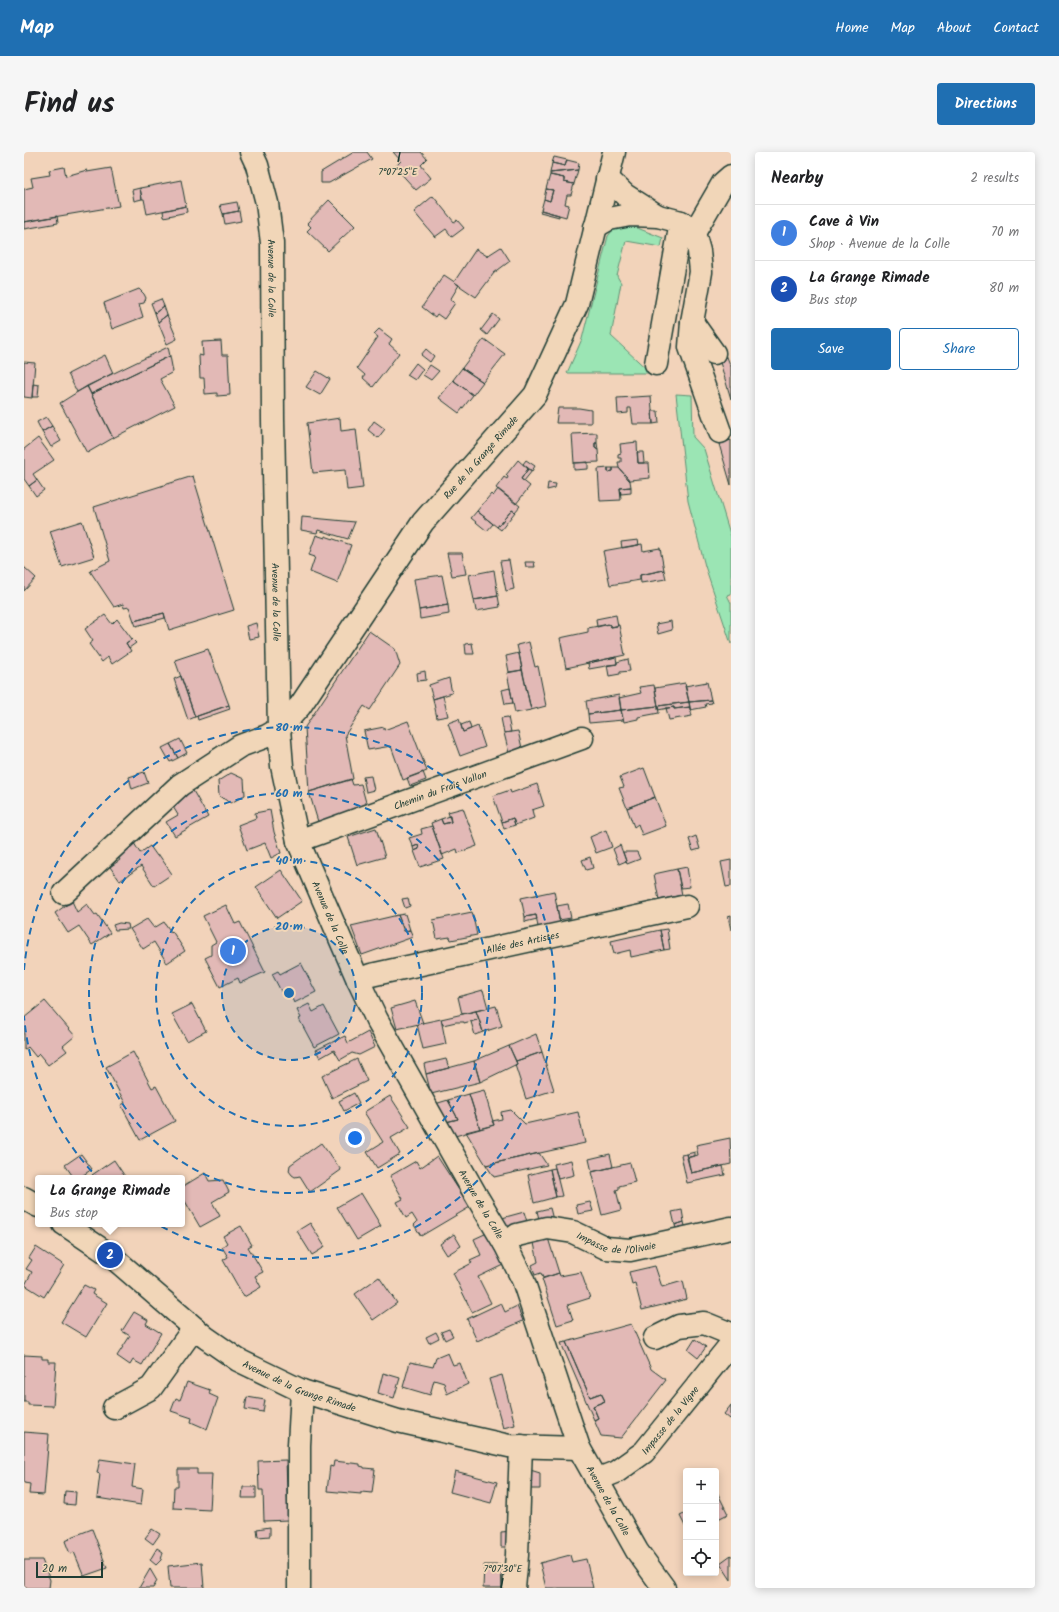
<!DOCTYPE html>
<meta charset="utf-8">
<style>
:root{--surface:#fff;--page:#f6f6f6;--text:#202124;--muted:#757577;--line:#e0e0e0;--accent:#1f6fb2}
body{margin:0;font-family:Kalam,sans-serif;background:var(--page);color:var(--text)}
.controls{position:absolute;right:12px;bottom:12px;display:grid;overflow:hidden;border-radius:4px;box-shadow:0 2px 10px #0003}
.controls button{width:36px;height:36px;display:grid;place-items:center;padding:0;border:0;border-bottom:1px solid var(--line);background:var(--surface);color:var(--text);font:20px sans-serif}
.scale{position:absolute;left:12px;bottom:10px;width:67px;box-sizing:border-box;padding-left:4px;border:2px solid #1f3d34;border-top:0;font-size:11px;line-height:14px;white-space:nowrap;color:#1f3d34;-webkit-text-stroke:3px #f1d6b8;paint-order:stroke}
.you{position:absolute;left:331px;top:986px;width:14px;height:14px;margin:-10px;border:3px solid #fff;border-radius:50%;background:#1a73e8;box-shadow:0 0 0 6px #1a73e833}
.badge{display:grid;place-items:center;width:26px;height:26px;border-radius:50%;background:var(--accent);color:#fff;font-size:13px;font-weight:700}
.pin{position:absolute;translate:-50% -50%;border:2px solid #fff;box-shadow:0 1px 4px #0006}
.popup{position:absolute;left:11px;top:1023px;width:150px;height:52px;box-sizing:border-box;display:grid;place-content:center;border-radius:4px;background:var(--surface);filter:drop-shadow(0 1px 3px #0005);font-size:13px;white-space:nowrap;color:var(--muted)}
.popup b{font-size:15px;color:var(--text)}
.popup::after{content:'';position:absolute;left:50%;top:100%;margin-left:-8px;border:8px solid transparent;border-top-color:var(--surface)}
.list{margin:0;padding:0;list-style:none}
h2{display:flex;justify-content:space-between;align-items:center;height:52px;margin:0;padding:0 16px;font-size:17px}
h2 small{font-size:13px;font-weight:400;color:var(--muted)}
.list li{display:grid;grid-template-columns:26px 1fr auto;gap:12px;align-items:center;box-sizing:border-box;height:56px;padding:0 16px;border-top:1px solid var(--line)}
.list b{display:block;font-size:15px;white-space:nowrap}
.list p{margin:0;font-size:13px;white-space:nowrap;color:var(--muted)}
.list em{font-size:13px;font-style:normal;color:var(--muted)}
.actions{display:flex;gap:8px;padding:12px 16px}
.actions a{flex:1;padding:9px 0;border:1px solid var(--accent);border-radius:4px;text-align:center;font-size:14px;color:var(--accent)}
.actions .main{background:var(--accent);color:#fff}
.icon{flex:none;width:22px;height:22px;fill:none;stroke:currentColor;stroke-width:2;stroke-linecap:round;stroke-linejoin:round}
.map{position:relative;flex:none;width:707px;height:1436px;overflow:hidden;border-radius:4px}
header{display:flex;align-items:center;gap:24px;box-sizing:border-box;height:56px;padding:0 20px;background:var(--accent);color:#fff}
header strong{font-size:19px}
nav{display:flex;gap:22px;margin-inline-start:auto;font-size:14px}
.intro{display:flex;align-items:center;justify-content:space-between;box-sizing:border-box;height:96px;padding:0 24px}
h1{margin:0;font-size:28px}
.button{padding:10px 18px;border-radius:4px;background:var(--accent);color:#fff;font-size:14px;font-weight:700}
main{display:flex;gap:24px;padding:0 24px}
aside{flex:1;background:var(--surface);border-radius:4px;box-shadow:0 2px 10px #0003}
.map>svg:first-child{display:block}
</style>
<header>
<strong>Map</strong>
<nav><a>Home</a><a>Map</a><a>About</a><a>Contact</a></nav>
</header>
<div class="intro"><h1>Find us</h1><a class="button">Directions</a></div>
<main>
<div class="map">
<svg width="707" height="1436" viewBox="0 0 707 1436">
<rect width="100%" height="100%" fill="#f2d3ba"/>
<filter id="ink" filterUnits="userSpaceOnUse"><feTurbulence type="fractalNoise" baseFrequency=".025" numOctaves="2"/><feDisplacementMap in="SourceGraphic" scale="8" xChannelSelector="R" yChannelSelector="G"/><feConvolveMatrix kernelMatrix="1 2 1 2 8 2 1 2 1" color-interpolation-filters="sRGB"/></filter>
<g filter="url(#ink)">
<!-- green -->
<path fill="#9be5b4" stroke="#5d9174" d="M603,72L639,86L637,95L602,89L593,124L597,131L587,184L627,221H543L558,187L584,84L592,74Z
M652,242L668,243L669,285L680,297L707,385V442L703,443L707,451V492L681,414L664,349Z"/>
<!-- building -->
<path fill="#e2b9b6" stroke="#1f3d34" d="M330,0H343L348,7L305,31H297V20Z
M369,0H397L403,7L397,13L407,26L392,38L371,15L377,9Z
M530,5L543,8L541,14L528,11Z
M543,8L555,11L554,18L526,21L528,11L541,14Z
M40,15L42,24L63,18V20L87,16L95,54L0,70V37L9,35L7,26L26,23L25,18Z
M554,18L550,32L540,30V26L526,23V21Z
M526,23L540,26V30L550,32L547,43H543L541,52L545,53L542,65L517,58L520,47L526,49L529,38L522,37Z
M157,28L162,54L123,62L120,47H118L116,36Z
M116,36L118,47L110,49L108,38Z
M522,37L529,38L526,49L520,47Z
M409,44L430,70L433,68L440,76L428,85L422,77L411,85L390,60Z
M305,48L331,74L304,99L283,79L287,75L283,71Z
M213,50L215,59L199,62L196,53Z
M162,54L163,60L140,65L139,59Z
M517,58L535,63V65L516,60Z
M215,59L217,69L201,72L199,62Z
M33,64L34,71L0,77V70Z
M477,95L486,109L470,121L452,145L430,130L452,97L463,104Z
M420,123L435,133L426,148L431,151L420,167L413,162L411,165L398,155Z
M115,137L120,142L122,146L120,151L115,152L119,165L88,177L80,151Z
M137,147L140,154L131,161L127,151Z
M140,154L143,163L134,170L131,161Z
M469,162L475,167L463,183L457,178Z
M143,163L153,187L143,192L134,170Z
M355,177L368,187L365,192L375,201L349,235L339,226L341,223L333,216L354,185L350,182Z
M460,187L481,202L459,230L438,216Z
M197,189L198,203H204L206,243L193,244V241L181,242L180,226H176L175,203L179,204L178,190Z
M144,195L146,204L67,242L63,234Z
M402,197L410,204L406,210L397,203Z
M81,203L89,221L53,240L44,222Z
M146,204L149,220L136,227L151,254L89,286L67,242Z
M703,205L707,215V247L695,207Z
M0,210L11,211L8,246L0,245Z
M392,211L399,217L391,228L383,223Z
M406,213L415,219L407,228L399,223Z
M438,216L459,230L449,243L429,228Z
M293,219L306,227L296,243L282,235Z
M429,228L449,243L435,261L415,246Z
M9,232L15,233L14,245H8Z
M63,234L89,286L63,301L36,251Z
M627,244L629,272H609L607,256H604V261L594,262L593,246Z
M534,256H555L567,258V271H532Z
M628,259H634L635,271L629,272Z
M22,265L28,274L18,280L13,270Z
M316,266L317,279L332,277L339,336L323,338L321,318L289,321L283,271Z
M350,269L361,277L354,286L344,278Z
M28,274L37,289L27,295L18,280Z
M573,281V291H571V296L574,298L575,310L550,311L548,282Z
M14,286L30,308L9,322L13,328L5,334L0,327V297Z
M707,288V333L695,292Z
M613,290L614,311H625L626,326L606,328V329L595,316L594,310H597V306H594V302L597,301L596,292Z
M571,291H573L574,298L571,296Z
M613,300H619L620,311H614Z
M494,308L504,317L497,327L506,334L492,352L472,336L480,325L483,327L484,325L482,323Z
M502,308L511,314L508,319L499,312Z
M564,310V317L550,318V311Z
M584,316V320L589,319V316H595L606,329L607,335L596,336L597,348L576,349L574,317Z
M584,316H589V319L584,320Z
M504,317L508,319L500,329L497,327Z
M169,324L210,458L145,478L140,461L110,469L105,455L100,456L99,452L90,455L66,419L86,409L70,355Z
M13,328L20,338L12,344L5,334Z
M524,331L532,332L531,336L523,338Z
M607,335V341L597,342L596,336Z
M474,337L496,354L491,360L488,358L473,375L453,359L467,342L469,344Z
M488,358L491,360L477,378L473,375Z
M453,359L469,372L463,379L447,366Z
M278,365L331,370L324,387L294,378L293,381L277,378Z
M58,369L70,405L38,415L26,379Z
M292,383L301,386V384L327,393L313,431L286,420L291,405L285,403Z
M614,388L615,393L598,396L597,390Z
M618,392L619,399L636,396L640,418L616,423V428L586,433L579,399Z
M423,401H438L442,422L428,424Z
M485,408L490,437L482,439L476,409Z
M501,410H510L511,415H502Z
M0,415L12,426L0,439Z
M470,418L474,444L450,448L445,423Z
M640,418L642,427L617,431L616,423Z
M418,423L424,453L395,458L390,427Z
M474,444L476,455L452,459L450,448Z
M424,453L425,462L396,467L395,458Z
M140,461L141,466L112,474L110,469Z
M81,463L88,472L93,467L108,487L102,491L107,499L88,512L84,505L78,510L65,492L69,489L61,477Z
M592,463L594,474L587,475L585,472L573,475L572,467Z
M647,469L648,478L634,482L632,472Z
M232,471L235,485L225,487L222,474Z
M585,472L587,475L595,473L601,503L542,516L536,486L564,480V476Z
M345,479L371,497L376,513L346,558L340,554L321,583L329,627L285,640L281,575Z
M108,487L112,491L105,496L102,491Z
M505,490L511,515L514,514L522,554L507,558L493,493Z
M448,491L450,502H442L441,492Z
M184,497L205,553L171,565L151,508Z
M495,501L498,518L485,520L482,504Z
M592,505L593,512L565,517L564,511Z
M604,507L606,519L596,520V522L585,524L583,513L593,512V510Z
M498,518L507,558L491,561L483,521Z
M401,519L402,528L394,529L393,521Z
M157,524L171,565L164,568L150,527Z
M425,526L428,541L409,547L405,533Z
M683,530L687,548L665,550L661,534Z
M661,531L665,550L634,554L631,536Z
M630,533L634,554L597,558L595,546L617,541L615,535Z
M486,536L489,551L481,552L478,538Z
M595,543L597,558L564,562L562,549Z
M419,544L424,564L413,566L409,547Z
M687,548L688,551L681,552L682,555L666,558L665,550Z
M665,550L666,555L650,557V555L634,558V554Z
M205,553L206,557L174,568L173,564Z
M634,554L635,561L614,565V567L600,570L597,558Z
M650,555V557L666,555L668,564L645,568L642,556Z
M597,558L599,568L565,571L564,562Z
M484,565L487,580L480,581L477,566Z
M435,567L439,580L454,574L461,595L436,604L424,571Z
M384,569L403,619L379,628L367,594L344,598L340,579L360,575V578Z
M445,570L447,577L439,580L437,573Z
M494,579L498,596L485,601L480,581Z
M156,587L163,601L154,606L146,592Z
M146,592L154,606L146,610L138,596Z
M620,616L631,645L603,656L595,636L600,635L596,625Z
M120,620L124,631L108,637L105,625Z
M399,620L402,628L386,634L383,626Z
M207,621L220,627L221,643L207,651L195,644L194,629Z
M347,624L350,638L342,640L339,625Z
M327,627L329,633L337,632L344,658L295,673L285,640Z
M513,632L520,654L508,658L510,666L491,673L489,666L478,670L469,644L486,638L487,641Z
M168,637L184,665L151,684L142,670L154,663L146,650Z
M631,645L642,674L618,683L614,672L610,675L603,656Z
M439,656L453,694L434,701L433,697L418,703L407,671L417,667L419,672L427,670L424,660Z
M246,658L250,680L257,701L247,706L241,691L223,698L214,673L232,666L231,661Z
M426,664L427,670L419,672L417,667Z
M489,666L491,673L480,677L478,670Z
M408,674L420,707L396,715L390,699L395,697L394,693L389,695L385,686L398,682L397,677Z
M352,676L361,705L333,713L324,685Z
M582,678L588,695L572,701L566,685Z
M672,684L676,697L669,699L665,687Z
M110,691L116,701L126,694L133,704L135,703L148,722L130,734L117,714L96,729L86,715L96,708L93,703Z
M394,693L395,697L390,699L389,695Z
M596,693L602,709L595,712L589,697Z
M599,700H613L616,707L603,712Z
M566,705L569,716L562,718L558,708Z
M707,708V734L702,735L697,710Z
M663,715L666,735L657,736L653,717Z
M653,717L658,743L635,748L630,722Z
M257,718L278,749L253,766L232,735Z
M530,739L536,771L514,775L512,763L501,765L497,746Z
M384,746L386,754L381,756L378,747Z
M48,749L53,760L63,752L71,763L73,762L86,781L68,793L55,774L44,781L31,761Z
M544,752L547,766L535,768L533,754Z
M202,753L211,772L216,770L241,820L216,831L214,826L196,835L181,806L187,803V793L192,790L179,764Z
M448,760L453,783L427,788L426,785L413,787L409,768Z
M381,762L386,778L380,779L374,763Z
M374,763L380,779L386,778L389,785L338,803L327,774Z
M512,763L513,767L501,770V765Z
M707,763V778L704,764Z
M123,767L130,776L140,770L147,780L148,779L161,799L143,811L130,790L119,797L106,777Z
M95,771L104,772L105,777L91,778L89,773Z
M643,777L646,797L640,798L636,778Z
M636,778L640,798L607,805L606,798L590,802L587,789Z
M277,811L292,840L270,851L265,840L259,843L248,822L254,819L256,822Z
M459,838L464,856L438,862L434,845Z
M21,849L51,884L39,894L43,899L24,913L15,902L12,905L4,895L0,898V866Z
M391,849L399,871L373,877L367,856Z
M168,852L182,879L163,889L148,862Z
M285,852L289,860L300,854L315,882L290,895L275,867L277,866L273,858Z
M472,854L478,874L459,880L452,859Z
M452,859L455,867L440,871V870H432L419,873L417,867Z
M417,867L422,892L399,897L393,872Z
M455,867L459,880L451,883L447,870Z
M344,880L351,895L335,903L328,901L316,908L310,898L296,906L292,898L321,884L324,891Z
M512,882L518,900L492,909L485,894Z
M485,894L493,912L456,930L450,909Z
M109,900L128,936L132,934L151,969L116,988L97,953L101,951L82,915Z
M518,900L530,938L502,947L491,913L493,912L492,909Z
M333,907L343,929L308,946L298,924Z
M422,907L425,916L402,922L400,912Z
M450,909L456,930L407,942L402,922Z
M460,938L470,973L456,977L445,942Z
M330,941L335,951L320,959L315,949Z
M445,942L456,977L431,984L422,970L434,967L424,948Z
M366,944L386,975L367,986L376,1002L353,1016L343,1000L359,990L340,960Z
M424,948L434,967L422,970L411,952Z
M487,958L501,972L554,960L561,991L462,1013L442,980L470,973L468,969L478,967L477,960Z
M706,986L707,1012L667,1021L663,1006L674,1003L672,993Z
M297,991L317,1018L286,1040L276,1024L271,1025L268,1023L265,1019L266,1013Z
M671,1000V1004L664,1005L663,1002Z
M515,1001L523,1013L470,1025L462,1013Z
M57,1002L68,1017L55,1026H50L41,1013Z
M586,1002L589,1015L568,1020L565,1007Z
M663,1002L667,1021L699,1014L701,1023L663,1031L657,1003Z
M413,1004L446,1055L397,1084L390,1073L393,1070L388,1062L382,1066L373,1050L379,1047L366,1024L392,1009L396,1016Z
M90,1008L102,1026H71L68,1023Z
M547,1008L550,1023L534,1027L530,1012Z
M606,1011L611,1030L595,1034V1037L592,1038L597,1058L578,1063L567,1020Z
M531,1016L538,1044L532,1045L526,1017Z
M526,1017L532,1045L510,1051L504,1023Z
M181,1021L185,1029L199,1028L205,1040L188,1050L196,1064L176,1075L158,1044V1035Z
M337,1041L357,1074L333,1088L313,1055Z
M566,1050L569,1059L554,1062L552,1053Z
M526,1056L529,1068L516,1071L513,1059Z
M658,1058L660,1070L651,1073L648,1060Z
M500,1060L504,1073L485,1078L478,1066Z
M660,1070L662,1078L653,1081L651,1073Z
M286,1071L301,1095L288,1103L273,1079Z
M217,1074L228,1093L224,1095L239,1120L231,1124L237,1135L220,1145L199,1108L204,1105L198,1095L203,1091L199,1084Z
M463,1081L479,1113L454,1125L467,1151L448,1160L429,1121L448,1111L446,1108L457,1103L450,1087Z
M430,1082L437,1094L423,1103L416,1092Z
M524,1086L535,1121L519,1126L517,1121L511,1123L508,1113L514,1110L510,1091Z
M12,1095L40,1113L20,1145L1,1133L8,1120L2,1117L8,1108L5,1106Z
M631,1114L638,1135L659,1129L663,1147L618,1158L611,1131L608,1132L605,1120Z
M557,1120L566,1146L544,1153L549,1168L533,1173L518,1127L535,1121L536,1124Z
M355,1125L373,1151L349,1168L331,1142Z
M60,1133L70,1138L68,1142L83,1151L62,1185L37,1170Z
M477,1151L481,1160L493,1154L499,1169L453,1189L443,1167Z
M110,1160L124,1168L122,1172L137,1181L118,1213L109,1208L106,1213L93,1204L106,1184L98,1179Z
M607,1172L627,1217L642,1228L597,1286L577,1284L570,1268L574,1266L569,1254L581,1249L577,1241L566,1245L542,1190Z
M425,1177L429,1184L421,1188L417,1180Z
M412,1180L415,1186L405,1191L402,1185Z
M671,1187L682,1195L674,1206L664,1198Z
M542,1190L566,1245L577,1241L581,1249L569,1254L574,1266L570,1268L537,1191Z
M424,1201L429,1213L436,1211L444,1232L423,1242L420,1231L410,1228L406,1243L379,1235L386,1210L409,1215L412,1206Z
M0,1203L18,1204V1207H24V1210H32L29,1254L4,1253V1250H0Z
M359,1221L376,1226L370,1246L354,1241Z
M478,1223L491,1273L479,1276L465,1227Z
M163,1230L186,1238L185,1242L194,1246L183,1277L167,1270L168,1266L147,1259L152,1246L156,1248Z
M223,1245L241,1248L239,1260L221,1257Z
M707,1253V1266L706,1267L700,1262Z
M0,1280L25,1282L20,1343L5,1342L6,1332L0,1331Z
M76,1307L111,1312L108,1335L119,1337L117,1353L73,1346L76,1322L73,1321Z
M262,1308L264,1368L240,1369L239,1338H235L234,1309Z
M310,1309L336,1312V1314L340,1315V1316L351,1317L348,1341L337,1340V1342L303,1339L306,1314L309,1315Z
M154,1317H173V1322H188L186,1358L149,1356L150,1335H154Z
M503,1317L516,1321V1337H503Z
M431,1319L473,1330L467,1351L426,1340Z
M219,1335H232V1346H218Z
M692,1338L704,1362L692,1368Z
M41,1339L52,1340L51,1353L40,1352Z
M662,1361V1376L656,1364Z
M246,1375V1384L234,1385L233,1377Z
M68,1377L83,1416L60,1424L50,1400L46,1402L41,1389L46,1387L45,1386Z
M128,1377L136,1382L129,1392L121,1386Z
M488,1379V1395H477V1380Z
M133,1396L139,1400L137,1408L132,1413L126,1408Z
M546,1403L548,1410L562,1407L569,1436H522L516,1411Z
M707,1403V1428L696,1411Z
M0,1408H18L26,1428L25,1436H0Z
M178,1410L180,1436H146L144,1414Z
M460,1413H477L478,1436H459Z
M126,1417L133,1429L129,1436H115Z"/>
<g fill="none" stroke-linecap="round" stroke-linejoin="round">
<defs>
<g id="minor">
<path d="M583,26L601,43L634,64"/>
<path d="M571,75L585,67L606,63L634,64L657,70L670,81L675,99L677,120L668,170L666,195L696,280"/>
<path d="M670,81L699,31L707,24"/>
<path d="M668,170L690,201"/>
<path d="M632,212L657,70"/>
<path id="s1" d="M274,689L558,586"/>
<path id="s2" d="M40,741L156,633L216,594L243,584L255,577L276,554L399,370L511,243L553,152L590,0"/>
<path id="s3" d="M334,828L347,823L663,754"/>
<path d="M0,1046L14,1054"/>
<path id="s4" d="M40,1072L86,1103L181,1185L214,1208L278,1239L374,1269L485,1294L555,1296"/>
<path id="s5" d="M481,1092L493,1083L523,1076L549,1080L582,1096L606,1098L707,1076"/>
<path d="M631,1186L655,1174L680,1171L707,1182"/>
<path d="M90,1256L127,1236L170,1176"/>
<path id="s6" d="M572,1328L592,1320L620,1300L707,1192"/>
<path d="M275,1436V1293L278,1239"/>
<path d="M490,1436L493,1403L497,1294"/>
</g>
<g id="major">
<path id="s7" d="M227,0L233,13L243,51L248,91L249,268L255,577L258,614L274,689L334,828L353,868L453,1045L481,1092L499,1128L555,1296L613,1399L640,1436"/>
</g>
</defs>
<!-- minor casing -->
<use href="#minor" stroke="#1f3d34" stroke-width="25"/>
<!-- major casing -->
<use href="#major" stroke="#1f3d34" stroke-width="25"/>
<!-- minor -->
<use href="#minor" stroke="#f1d6b8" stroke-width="22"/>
<!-- major -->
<use href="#major" stroke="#f1d6b8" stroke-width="22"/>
</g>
</g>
<!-- ticks -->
<path fill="none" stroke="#1f3d34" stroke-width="1.5" d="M374,10L376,0M477,1436L479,1426"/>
<!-- distance rings -->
<circle cx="265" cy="841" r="67" fill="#1f6fb2" fill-opacity=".12"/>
<g fill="none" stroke="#1f6fb2" stroke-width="2" stroke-dasharray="7 5">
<circle cx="265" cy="841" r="67"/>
<circle cx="265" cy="841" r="133"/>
<circle cx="265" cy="841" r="200"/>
<path d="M0 818A266 266 0 1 1 0 864"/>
</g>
<g text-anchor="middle" stroke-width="4" stroke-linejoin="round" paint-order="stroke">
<!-- street labels -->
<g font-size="10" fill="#1f3d34" stroke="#f1d6b8">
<text dy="4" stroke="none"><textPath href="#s7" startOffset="129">Avenue de la Colle</textPath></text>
<text dy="4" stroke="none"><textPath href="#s2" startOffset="612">Rue de la Grange Rimade</textPath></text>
<text dy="4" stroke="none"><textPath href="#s7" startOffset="453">Avenue de la Colle</textPath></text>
<text dy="4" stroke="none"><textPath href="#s1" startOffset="151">Chemin du Frais Vallon</textPath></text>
<text dy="4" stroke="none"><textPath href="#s7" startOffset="777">Avenue de la Colle</textPath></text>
<text dy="4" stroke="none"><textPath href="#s3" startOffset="169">Allée des Artistes</textPath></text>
<text dy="4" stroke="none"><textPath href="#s7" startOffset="1101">Avenue de la Colle</textPath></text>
<text dy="4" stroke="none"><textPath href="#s5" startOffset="118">Impasse de l'Olivaie</textPath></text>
<text dy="4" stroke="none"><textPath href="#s4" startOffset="288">Avenue de la Grange Rimade</textPath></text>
<text dy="4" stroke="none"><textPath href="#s6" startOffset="97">Impasse de la Vigne</textPath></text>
<text dy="4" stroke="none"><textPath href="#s7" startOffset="1425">Avenue de la Colle</textPath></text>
</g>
</g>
<g font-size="10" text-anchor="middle" fill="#1f3d34" stroke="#f1d6b8" stroke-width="4" stroke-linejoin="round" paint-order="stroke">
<text x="374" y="23">7°07'25"E</text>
<text x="479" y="1420">7°07'30"E</text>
</g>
<circle cx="265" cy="841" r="6" fill="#1f6fb2" stroke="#f1d6b8" stroke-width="2"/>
<g font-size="12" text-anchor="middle" font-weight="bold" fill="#1f6fb2" stroke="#f1d6b8" stroke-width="4" stroke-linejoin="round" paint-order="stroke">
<text x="265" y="579">80 m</text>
<text x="265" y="645">60 m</text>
<text x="265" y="712">40 m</text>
<text x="265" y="778">20 m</text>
</g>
</svg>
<div class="controls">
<button>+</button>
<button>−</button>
<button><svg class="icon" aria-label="locate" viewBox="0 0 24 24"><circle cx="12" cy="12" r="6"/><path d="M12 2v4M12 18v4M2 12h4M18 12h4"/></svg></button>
</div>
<div class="scale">20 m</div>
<div class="you"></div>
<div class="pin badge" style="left:209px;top:799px;background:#3f7fe0">1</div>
<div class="pin badge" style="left:86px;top:1103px;background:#1a4fb4">2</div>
<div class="popup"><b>La Grange Rimade</b>Bus stop</div>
</div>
<aside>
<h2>Nearby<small>2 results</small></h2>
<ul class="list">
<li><span class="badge" style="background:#3f7fe0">1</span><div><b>Cave à Vin</b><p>Shop · Avenue de la Colle</p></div><em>70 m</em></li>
<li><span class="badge" style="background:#1a4fb4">2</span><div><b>La Grange Rimade</b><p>Bus stop</p></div><em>80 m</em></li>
</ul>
<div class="actions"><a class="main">Save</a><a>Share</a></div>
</aside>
</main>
